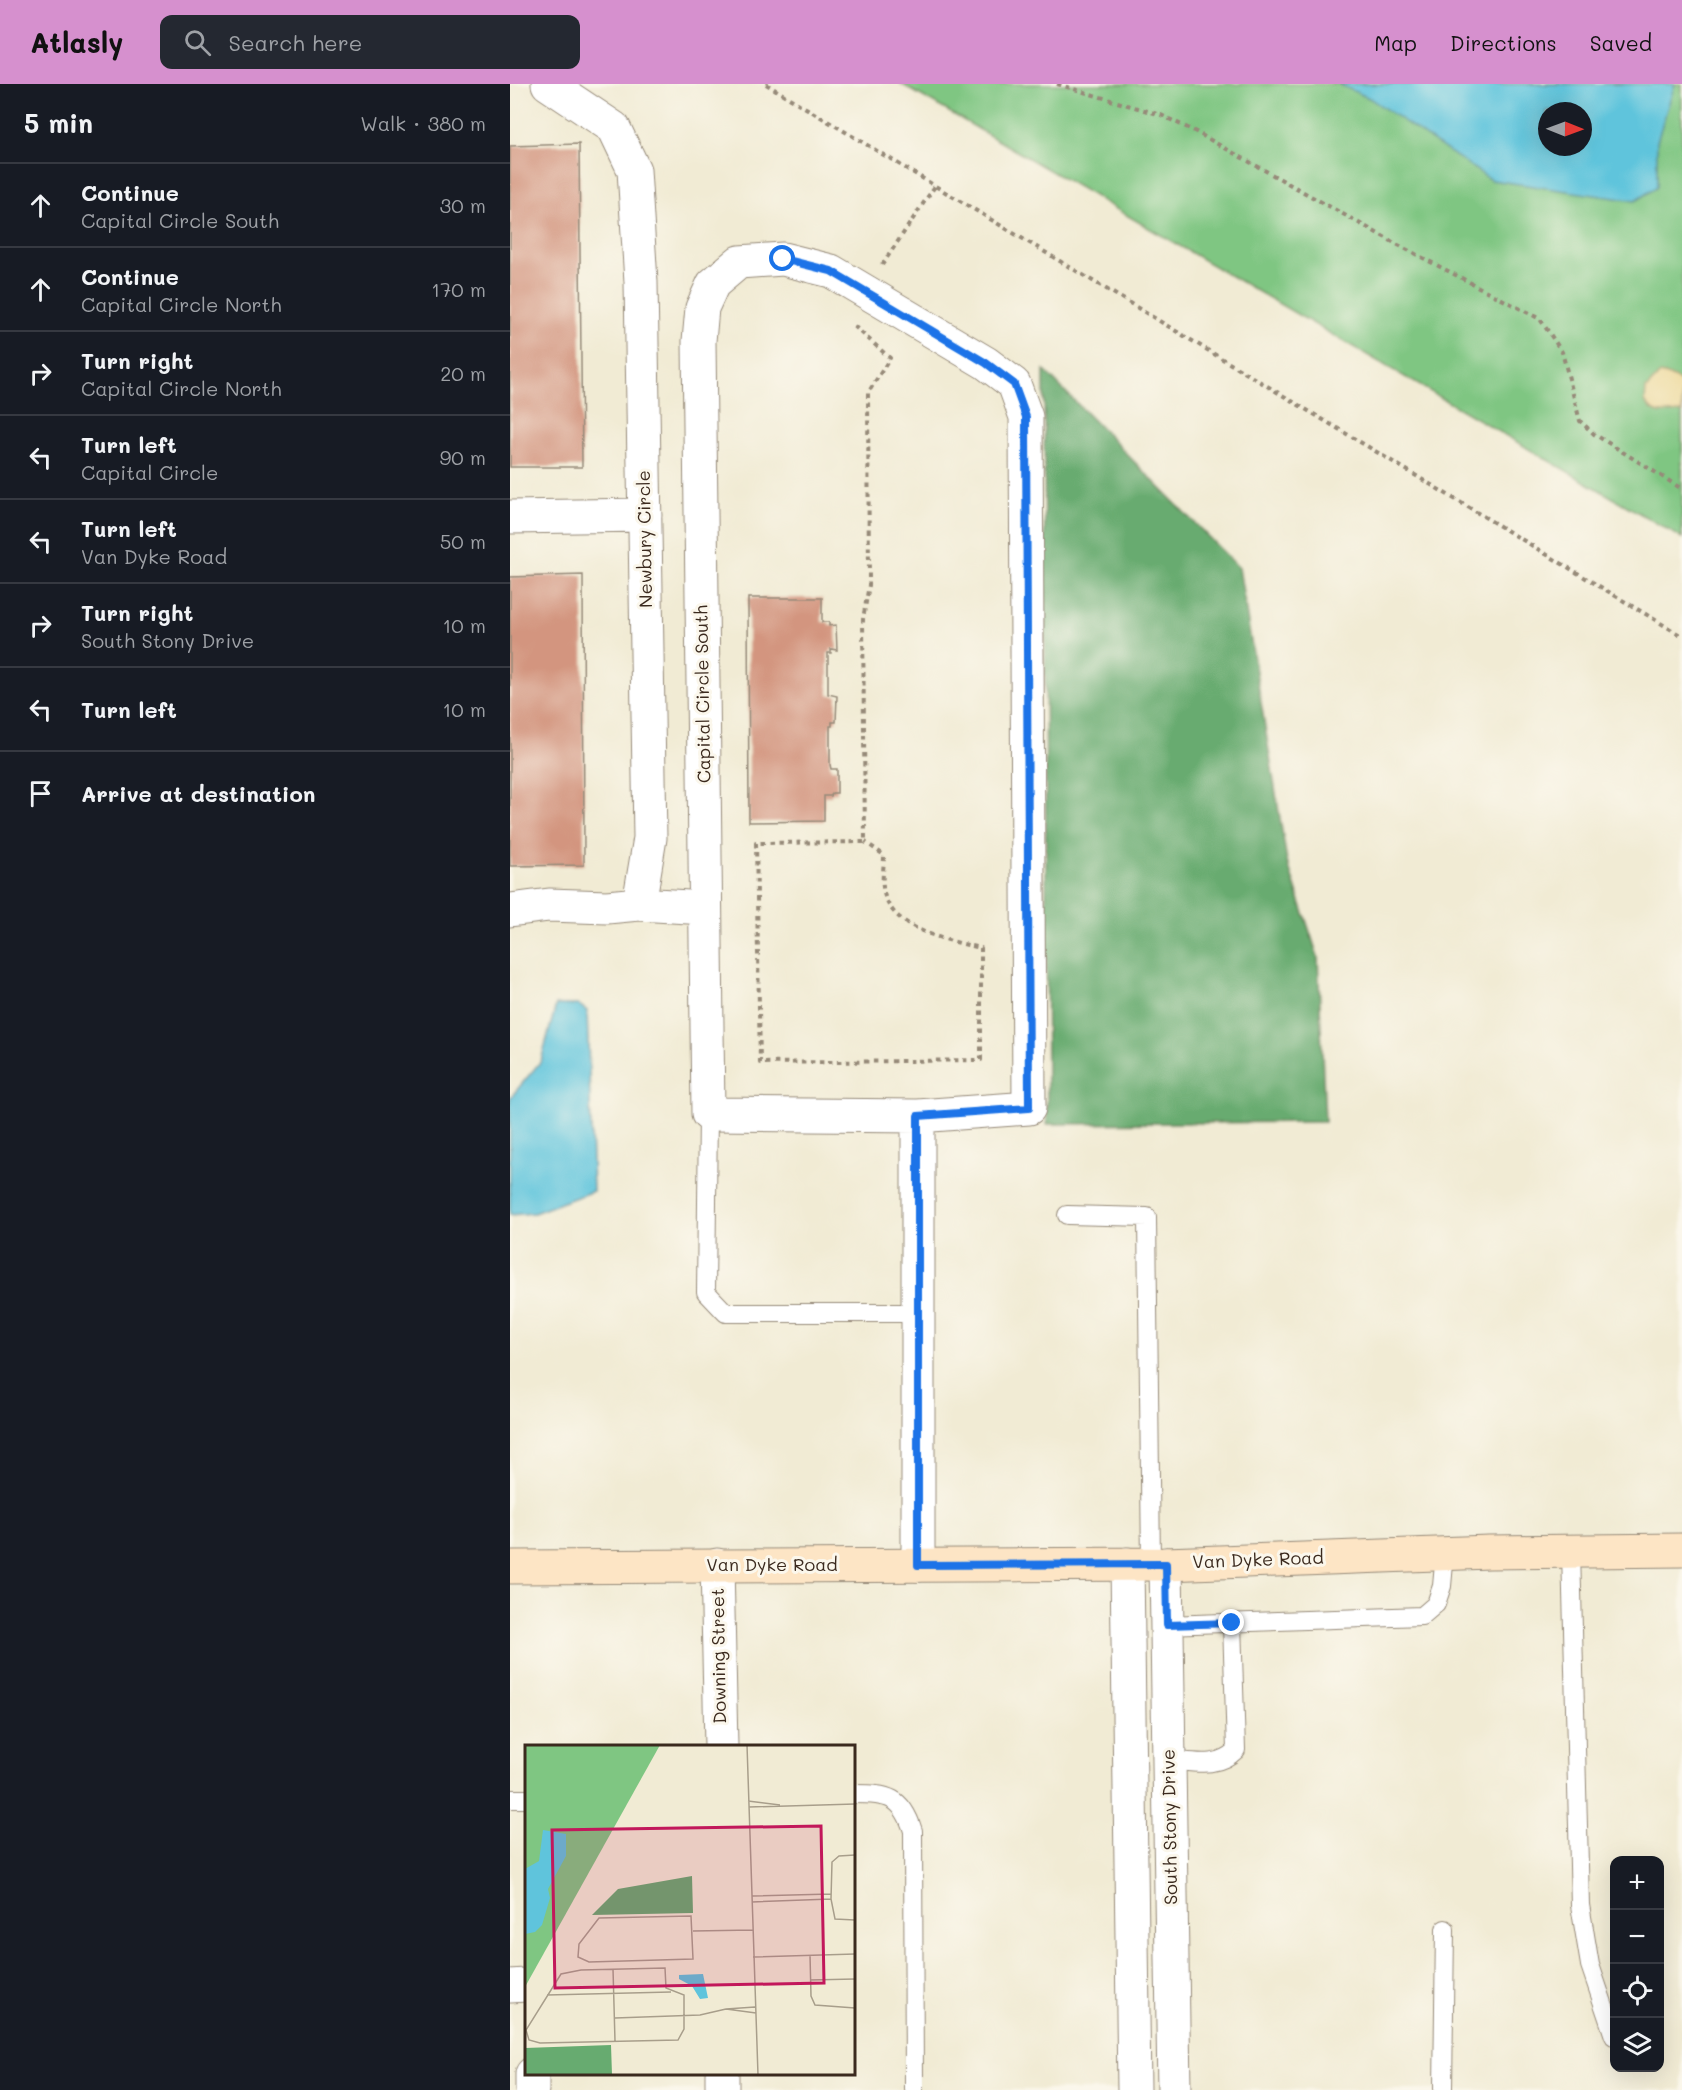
<!DOCTYPE html>
<meta charset="utf-8">
<style>
:root{--surface:#171b24;--page:#242831;--text:#f1f3f6;--muted:#9ea1a6;--line:#363941;--accent:#d690ce}
body{margin:0;font-family:Mali,sans-serif;background:var(--page);color:var(--text)}
.controls{position:absolute;right:18px;bottom:18px;display:grid;overflow:hidden;border-radius:12px;box-shadow:0 6px 24px #0002}
.controls button{width:54px;height:54px;display:grid;place-items:center;padding:0;border:0;border-bottom:2px solid var(--line);background:var(--surface);color:var(--text);font:30px sans-serif}
.compass{position:absolute;left:1028px;top:18px;width:54px;height:54px;border-radius:50%;background:var(--surface);box-shadow:0 6px 24px #0002;rotate:91deg}
.stop{position:absolute;width:18px;height:18px;margin:-14px;border:4px solid #1a73e8;border-radius:50%;background:#fff}
.stop.end{background:#1a73e8;border-color:#fff;box-shadow:0 2px 6px #0008}
.list{margin:0;padding:0;list-style:none}
h2{display:flex;justify-content:space-between;align-items:center;height:78px;margin:0;padding:0 24px;font-size:26px}
h2 small{font-size:20px;font-weight:400;color:var(--muted)}
.list li{display:grid;grid-template-columns:39px 1fr auto;gap:18px;align-items:center;box-sizing:border-box;height:84px;padding:0 24px;border-top:2px solid var(--line)}
.list b{display:block;font-size:22px;white-space:nowrap}
.list p{margin:0;font-size:20px;white-space:nowrap;color:var(--muted)}
.list em{font-size:20px;font-style:normal;color:var(--muted)}
.icon{flex:none;width:33px;height:33px;fill:none;stroke:currentColor;stroke-width:2;stroke-linecap:round;stroke-linejoin:round}
.map{position:relative;flex:none;width:1172px;height:2006px;overflow:hidden}
header{display:flex;align-items:center;gap:36px;box-sizing:border-box;height:84px;padding:0 30px;background:var(--accent);color:#111}
header strong{font-size:28px}
nav{display:flex;gap:33px;margin-inline-start:auto;font-size:21px}
.search{width:420px;height:54px;background:var(--page);display:flex;align-items:center;gap:15px;box-sizing:border-box;padding:0 21px;border-radius:12px;color:var(--muted);font-size:22px}
main{display:flex}
aside{flex:1;background:var(--surface)}
.map>svg:first-child{display:block}
</style>
<header>
<strong>Atlasly</strong>
<div class="search"><svg class="icon" aria-label="search" viewBox="0 0 24 24"><circle cx="10" cy="10" r="6"/><path d="M15 15l6 6"/></svg>Search here</div>
<nav><a>Map</a><a>Directions</a><a>Saved</a></nav>
</header>
<main>
<aside>
<h2>5 min<small>Walk · 380 m</small></h2>
<ul class="list">
<li><svg class="icon" aria-label="ahead" viewBox="0 0 24 24"><path d="M12 20V5M6 11l6-6 6 6"/></svg><div><b>Continue</b><p>Capital Circle South</p></div><em>30 m</em></li>
<li><svg class="icon" aria-label="ahead" viewBox="0 0 24 24"><path d="M12 20V5M6 11l6-6 6 6"/></svg><div><b>Continue</b><p>Capital Circle North</p></div><em>170 m</em></li>
<li><svg class="icon" aria-label="right" viewBox="0 0 24 24"><path d="M7 20v-9h11M14 6l5 5-5 5"/></svg><div><b>Turn right</b><p>Capital Circle North</p></div><em>20 m</em></li>
<li><svg class="icon" aria-label="left" viewBox="0 0 24 24"><path d="M17 20v-9H6M10 6l-5 5 5 5"/></svg><div><b>Turn left</b><p>Capital Circle</p></div><em>90 m</em></li>
<li><svg class="icon" aria-label="left" viewBox="0 0 24 24"><path d="M17 20v-9H6M10 6l-5 5 5 5"/></svg><div><b>Turn left</b><p>Van Dyke Road</p></div><em>50 m</em></li>
<li><svg class="icon" aria-label="right" viewBox="0 0 24 24"><path d="M7 20v-9h11M14 6l5 5-5 5"/></svg><div><b>Turn right</b><p>South Stony Drive</p></div><em>10 m</em></li>
<li><svg class="icon" aria-label="left" viewBox="0 0 24 24"><path d="M17 20v-9H6M10 6l-5 5 5 5"/></svg><div><b>Turn left</b></div><em>10 m</em></li>
<li><svg class="icon" aria-label="arrive" viewBox="0 0 24 24"><path d="M6 21V4h12l-3 4 3 4H6"/></svg><div><b>Arrive at destination</b></div></li>
</ul>
</aside>
<div class="map">
<svg width="1172" height="2006" viewBox="0 0 1172 2006">
<rect width="100%" height="100%" fill="#fbf7ec"/>
<filter id="ink" filterUnits="userSpaceOnUse"><feTurbulence type="fractalNoise" baseFrequency=".0167" numOctaves="2"/><feDisplacementMap in="SourceGraphic" scale="12" xChannelSelector="R" yChannelSelector="G"/><feConvolveMatrix kernelMatrix="1 2 1 2 8 2 1 2 1" color-interpolation-filters="sRGB"/></filter>
<filter id="wash" filterUnits="userSpaceOnUse"><feTurbulence type="fractalNoise" baseFrequency=".008" numOctaves="4" result="noise"/><feDisplacementMap in="SourceGraphic" scale="24" xChannelSelector="R" yChannelSelector="G"/><feGaussianBlur stdDeviation="1.35" result="paint"/><feColorMatrix in="noise" values="0 0 0 0 0 0 0 0 0 0 0 0 0 0 0 0 0 1.4 0 .05"/><feComposite in="paint" operator="in"/></filter>
<g filter="url(#wash)">
<rect width="100%" height="100%" fill="#f1ebd4"/>
<!-- green -->
<path fill="#7fc682" stroke="#5d7850" stroke-width="1.5" fill-rule="evenodd" d="M391,0H1172V454ZM1037,27H1073V63H1037Z"/>
<!-- forest -->
<path fill="#67ab70" stroke="#516a47" stroke-width="1.5" d="M534,286L729,484L777,777L808,873L815,1038L537,1040Z"/>
<!-- sand -->
<path fill="#eeda9e" stroke="#94825e" stroke-width="1.5" d="M1150,290H1155L1172,298V328C1155,329 1145,333 1135,318L1136,305Z"/>
<!-- water -->
<path fill="#5fc4dc" stroke="#4d777d" stroke-width="1.5" fill-rule="evenodd" d="M828,0H1165L1147,57V103L1125,117L981,96L859,14ZM1037,27H1073V63H1037Z
M46,921H69L77,927L83,1107L24,1129L0,1131V1014L31,977Z"/>
<g id="blocks">
<!-- building -->
<path fill="#d3957f" d="M69,60L72,383H0V62Z
M73,491L74,781L0,782V493Z
M238,514H312V538H319V542L326,541L327,566L321,565V569H318V610L327,612L326,638H322V642H320V681L321,685H327V709H322L321,712H314V737L239,738Z"/>
</g>
</g>
<g filter="url(#ink)">
<use href="#blocks" fill-opacity="0" stroke="#968a79" stroke-width="1.5"/>
<g fill="none" stroke-linecap="round" stroke-linejoin="round">
<defs>
<path id="lane" d="M198,1030L196,1208L216,1229H408
M557,1131L637,1133L641,1480
M1061,1467L1070,1821L1080,1881L1104,1952
M657,1541L912,1532L926,1520L932,1502L935,1469
M659,1676C684,1678 707,1685 726,1666L722,1539
M344,1710C378,1710 392,1712 403,1747L404,2006
M0,1715H16
M933,2006L935,1845"/>
<path id="street" d="M273,175L321,187L476,279L504,300L516,333L519,1024L408,1032L198,1030L189,257L192,224L203,200L229,178Z
M0,433L135,431
M129,820L195,824
M0,826L39,821L97,823L129,820L140,754L131,198L124,86L104,44L38,0
M617,1480L624,2006
M656,1480L664,2006
M207,1481L211,1662
M408,1481V1032
M0,1902L16,1901
M22,1990V2006
M212,1990V2006"/>
<path id="secondary" d="M0,1483L656,1480L979,1468L1172,1466"/>
</defs>
<!-- lane casing -->
<use href="#lane" stroke="#968a79" stroke-width="20"/>
<!-- street casing -->
<use href="#street" stroke="#968a79" stroke-width="35"/>
<!-- secondary casing -->
<use href="#secondary" stroke="#968a79" stroke-width="35"/>
<!-- path -->
<path stroke="#968a79" stroke-width="4" stroke-dasharray="4.5 4.5" stroke-linecap="butt" d="M256,0L1172,552
M547,0L651,31L686,48L892,163L1030,235L1052,268L1070,337L1084,350L1172,405
M372,181L425,102
M344,242L380,274L358,309L359,501L353,535L355,758L246,759L250,979L471,976V864C440,857 382,846 374,809C371,798 374,783 374,771L355,758"/>
<!-- lane -->
<use href="#lane" stroke="#fff" stroke-width="18"/>
<!-- street -->
<use href="#street" stroke="#fff" stroke-width="33"/>
<!-- secondary -->
<use href="#secondary" stroke="#fde5c5" stroke-width="33"/>
</g>
</g>
<g fill="none" stroke-linecap="round" stroke-linejoin="round" filter="url(#ink)">
<!-- route -->
<path stroke="#1a73e8" stroke-width="8" d="M273,175L321,187L476,279L504,300L516,333L519,1024L408,1032V1481L656,1480L657,1541L722,1539"/>
</g>
<g text-anchor="middle" stroke-width="6" stroke-linejoin="round" paint-order="stroke">
<!-- street labels -->
<g font-size="18" fill="#3b2a1e" stroke="#fbf7ec">
<text transform="translate(135 455) rotate(-91)" y="6">Newbury Circle</text>
<text transform="translate(193 610) rotate(-91)" y="6">Capital Circle South</text>
<text transform="translate(748 1476) rotate(-2)" y="6">Van Dyke Road</text>
<text x="262" y="1487">Van Dyke Road</text>
<text transform="translate(209 1572) rotate(-91)" y="6">Downing Street</text>
<text transform="translate(660 1743) rotate(-91)" y="6">South Stony Drive</text>
</g>
</g>
<!-- overview -->
<g transform="translate(15 1661)">
<rect width="330" height="330" fill="#f1ebd4"/>
<path d="M0,0H135L0,242Z" fill="#7fc682"/>
<path d="M167,131L168,168L67,170L93,144ZM86,300L87,330H0V303Z" fill="#67ab70"/>
<path d="M18,85L41,89V111L23,144L25,153L17,180L10,187L0,189V124L14,116ZM178,229L183,253L175,254L167,241L154,234V230Z" fill="#5fc4dc"/>
<path fill="none" stroke="#a89e8b" stroke-width="1.5" d="M222,0L233,330M223,56L255,60M224,62L330,59M330,110L314,111L307,117L306,154L310,174L330,175M227,151L306,149M227,157L306,154M166,171L168,214L64,217L53,212L54,199L74,173ZM168,186L228,185M285,210L286,251L290,260L330,263M228,212L330,209M140,223L141,243L159,250V284L153,295L15,298L4,295L1,285L36,229L56,225ZM88,224L90,296M285,235L330,234M22,250L146,247M230,262L201,264L231,268M90,273L175,270L201,264"/>
<path fill="#c2185b" fill-opacity="0.15" stroke="#c2185b" stroke-width="3" d="M296,81L299,238L30,243L27,85Z"/>
<rect width="330" height="330" fill="none" stroke="#3b2a1e" stroke-width="3"/>
</g>
</svg>
<div class="controls">
<button>+</button>
<button>−</button>
<button><svg class="icon" aria-label="locate" viewBox="0 0 24 24"><circle cx="12" cy="12" r="6"/><path d="M12 2v4M12 18v4M2 12h4M18 12h4"/></svg></button>
<button><svg class="icon" aria-label="layers" viewBox="0 0 24 24"><path d="M12 4l9 5-9 5-9-5zM3 14l9 5 9-5"/></svg></button>
</div>
<svg class="compass" viewBox="-18 -18 36 36"><path d="M0-13l5 13h-10z" fill="#e53935"/><path d="M0 13l5-13h-10z" fill="#9ea1a6"/></svg>
<div class="stop" style="left:273px;top:175px"></div>
<div class="stop end" style="left:722px;top:1539px"></div>
</div>
</main>
